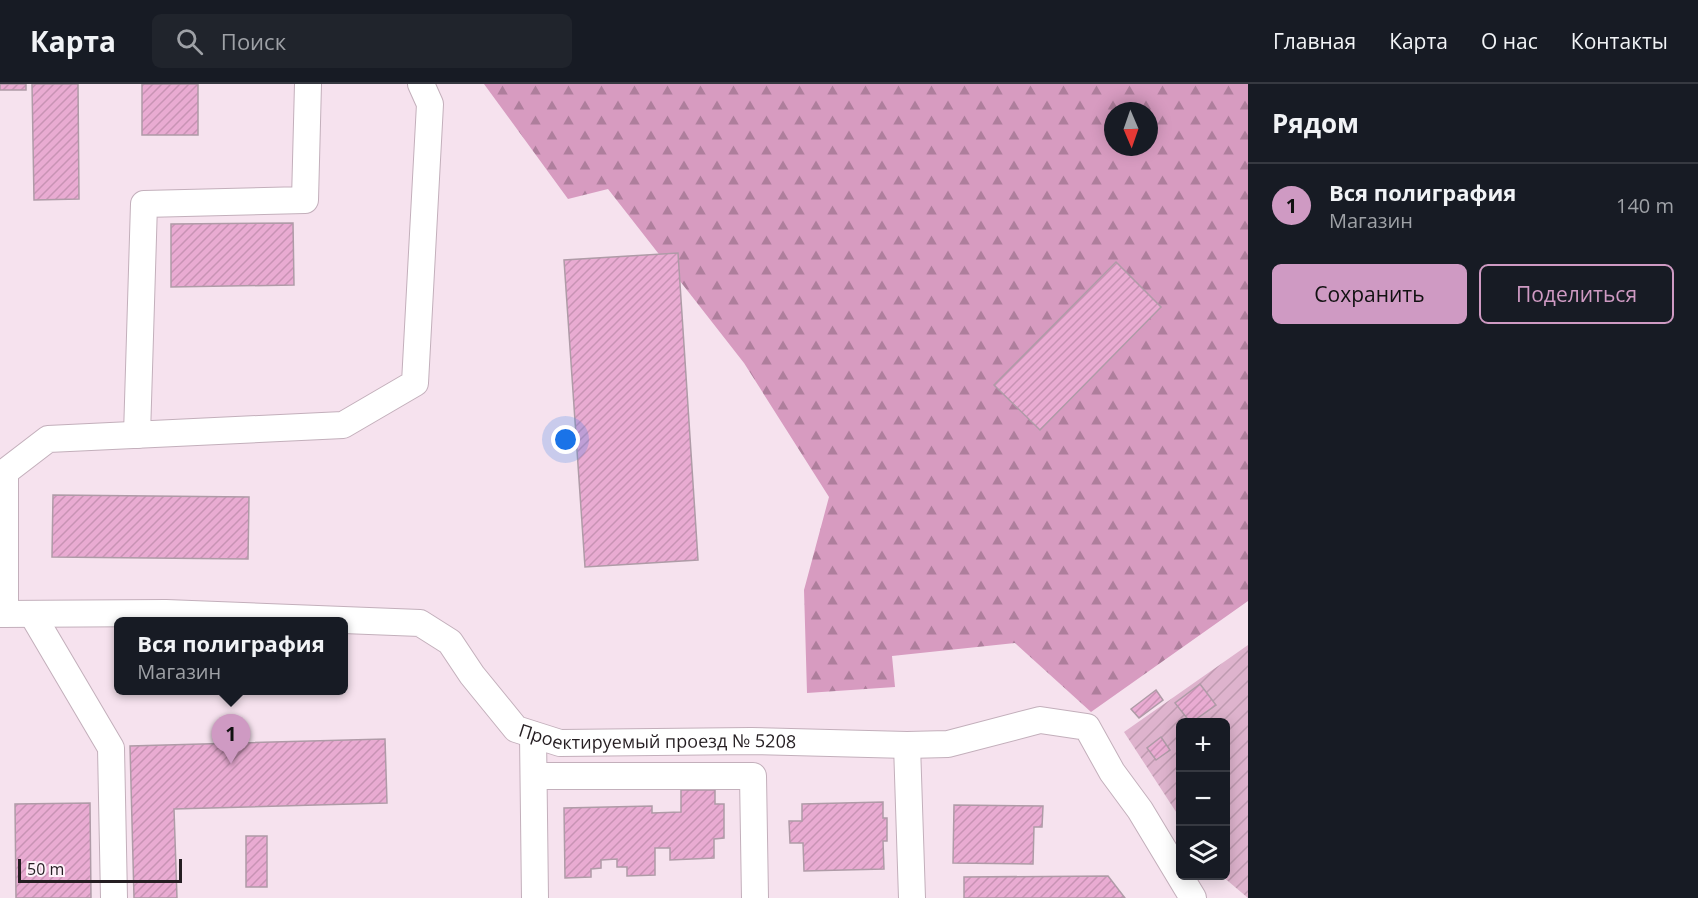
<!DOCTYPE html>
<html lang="ru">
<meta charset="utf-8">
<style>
:root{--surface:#171b24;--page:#20242c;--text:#f1f3f6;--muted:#9ea1a6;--line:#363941;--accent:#cf9ac3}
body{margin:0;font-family:"Open Sans",sans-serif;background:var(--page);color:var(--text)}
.controls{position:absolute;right:18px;bottom:18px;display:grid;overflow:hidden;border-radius:9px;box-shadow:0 3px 15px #0003}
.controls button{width:54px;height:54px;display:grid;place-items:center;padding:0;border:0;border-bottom:2px solid var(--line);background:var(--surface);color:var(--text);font:30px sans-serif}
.compass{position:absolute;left:1104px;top:18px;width:54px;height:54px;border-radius:50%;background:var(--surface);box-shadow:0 3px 15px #0003;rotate:178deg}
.scale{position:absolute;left:18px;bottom:15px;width:164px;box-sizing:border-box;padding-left:6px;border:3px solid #251e22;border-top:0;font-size:16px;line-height:21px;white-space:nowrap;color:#251e22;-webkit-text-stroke:4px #fef1f9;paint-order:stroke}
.you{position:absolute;left:566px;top:356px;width:21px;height:21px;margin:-15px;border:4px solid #fff;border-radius:50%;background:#1a73e8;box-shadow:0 0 0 9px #1a73e833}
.badge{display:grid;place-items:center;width:39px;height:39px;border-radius:50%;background:var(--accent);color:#111;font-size:20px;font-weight:700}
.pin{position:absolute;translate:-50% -50px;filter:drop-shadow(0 2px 3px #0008)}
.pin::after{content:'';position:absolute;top:32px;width:21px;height:18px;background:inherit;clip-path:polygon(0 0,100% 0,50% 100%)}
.popup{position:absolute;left:114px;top:533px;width:234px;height:78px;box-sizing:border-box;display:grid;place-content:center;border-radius:9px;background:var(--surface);filter:drop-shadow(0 2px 4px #0005);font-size:20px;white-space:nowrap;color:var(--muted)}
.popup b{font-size:22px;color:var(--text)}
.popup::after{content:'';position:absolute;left:50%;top:100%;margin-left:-12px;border:12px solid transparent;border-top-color:var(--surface)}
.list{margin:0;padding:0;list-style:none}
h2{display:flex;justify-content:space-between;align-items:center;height:78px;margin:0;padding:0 24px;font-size:26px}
h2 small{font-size:20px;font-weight:400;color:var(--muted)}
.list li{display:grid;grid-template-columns:39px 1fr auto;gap:18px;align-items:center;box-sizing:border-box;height:84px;padding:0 24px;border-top:2px solid var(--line)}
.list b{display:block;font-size:22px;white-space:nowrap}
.list p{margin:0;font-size:20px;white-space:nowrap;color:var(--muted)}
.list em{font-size:20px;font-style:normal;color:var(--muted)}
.actions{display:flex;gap:12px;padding:18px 24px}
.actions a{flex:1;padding:14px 0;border:2px solid var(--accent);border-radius:9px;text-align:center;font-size:21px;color:var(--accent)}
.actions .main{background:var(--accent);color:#111}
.icon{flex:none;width:33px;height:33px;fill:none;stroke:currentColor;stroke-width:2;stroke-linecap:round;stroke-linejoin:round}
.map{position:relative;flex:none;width:1248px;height:814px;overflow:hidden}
header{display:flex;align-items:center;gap:36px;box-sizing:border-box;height:84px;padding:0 30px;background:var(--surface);border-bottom:2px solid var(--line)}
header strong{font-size:28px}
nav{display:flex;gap:33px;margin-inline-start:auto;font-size:21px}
.search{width:420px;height:54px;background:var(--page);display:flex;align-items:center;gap:15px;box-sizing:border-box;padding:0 21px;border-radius:9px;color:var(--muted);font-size:22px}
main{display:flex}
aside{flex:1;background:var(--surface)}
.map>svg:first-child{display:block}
</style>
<header>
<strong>Карта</strong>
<div class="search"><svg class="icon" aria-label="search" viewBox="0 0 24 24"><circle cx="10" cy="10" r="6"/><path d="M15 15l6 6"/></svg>Поиск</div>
<nav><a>Главная</a><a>Карта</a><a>О нас</a><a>Контакты</a></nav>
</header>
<main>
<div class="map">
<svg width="1248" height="814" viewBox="0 0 1248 814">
<defs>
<pattern id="forest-firs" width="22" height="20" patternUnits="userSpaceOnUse" patternTransform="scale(1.5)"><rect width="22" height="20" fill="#d79bc0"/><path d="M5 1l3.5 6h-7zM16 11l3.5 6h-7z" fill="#ae7e9c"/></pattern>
<pattern id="garden-furrows" width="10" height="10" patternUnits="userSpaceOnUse" patternTransform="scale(1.5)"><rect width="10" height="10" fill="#deb3cd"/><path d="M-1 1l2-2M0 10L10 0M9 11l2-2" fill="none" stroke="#be9ab0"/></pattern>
<pattern id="building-hatch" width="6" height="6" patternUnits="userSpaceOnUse" patternTransform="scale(1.5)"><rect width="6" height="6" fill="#e9abd2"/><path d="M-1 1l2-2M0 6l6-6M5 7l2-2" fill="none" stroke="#c893b4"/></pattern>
</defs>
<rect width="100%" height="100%" fill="#f6e2ee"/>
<!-- forest -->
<path fill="url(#forest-firs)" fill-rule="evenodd" d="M484,0H1248V517L1091,628L1015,559L892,572L895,603L807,609L804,506L829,413L744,279L608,105L568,115ZM1113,27H1149V63H1113Z"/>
<!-- garden -->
<path fill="url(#garden-furrows)" d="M1248,561V814L1222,792H1226V638H1180V734L1124,648Z"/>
<!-- building -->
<path fill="url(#building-hatch)" stroke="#af9ba7" stroke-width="1.5" d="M0,0H26V6H0Z
M32,0H78L79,115L34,116Z
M142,0H198V51H142Z
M293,139L294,201L171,203V140Z
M678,169L698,476L585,483L564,176Z
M1116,178L1161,223L1040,346L994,301Z
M53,411L249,413L248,475L52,473Z
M1200,600L1216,621L1192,638H1190L1175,619Z
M1156,606L1163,616L1139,634L1131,625Z
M1161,653L1170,666L1156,676L1147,664Z
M385,655L387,719L174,725L177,814H134L130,662Z
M681,706H715V720H724V754L714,755V774L670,776V764H655V791L627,792V783H617V775L601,776V784L591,785V793L565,794L564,724L652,722V729L681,728Z
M883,718V734H887V757H883L884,785L804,787L803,759H790L789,737H802V720Z
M90,719L91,814H16L15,720Z
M954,721L1043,722L1042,743H1034L1033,780L953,779Z
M246,752H267V803H246Z
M1108,792L1125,814H964V793Z"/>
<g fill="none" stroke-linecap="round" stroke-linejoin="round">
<defs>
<g id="minor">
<path d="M137,351L144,120L305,116L308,0"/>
<path id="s1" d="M0,530L166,529L420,539L450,558L472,591L516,645L560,659L751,657L907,661L948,660L1040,636L1087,643L1112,688L1140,726L1193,814"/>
<path d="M5,530V388L48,355L343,341L415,299L430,20L421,0"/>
<path d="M32,530L111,664L114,814"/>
<path d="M533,651L535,814"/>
<path d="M907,661L912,814"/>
<path d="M534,692H753L755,814"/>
</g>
</defs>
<!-- minor casing -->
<use href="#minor" stroke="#c3afbb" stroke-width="28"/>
<!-- minor -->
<use href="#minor" stroke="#fff" stroke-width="26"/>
</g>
<g text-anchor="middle" stroke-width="5" stroke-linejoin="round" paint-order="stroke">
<!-- street labels -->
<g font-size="18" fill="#251e22" stroke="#fef1f9">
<text dy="6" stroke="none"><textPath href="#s1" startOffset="708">Проектируемый проезд № 5208</textPath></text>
</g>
</g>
</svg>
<div class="controls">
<button>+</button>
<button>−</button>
<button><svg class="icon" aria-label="layers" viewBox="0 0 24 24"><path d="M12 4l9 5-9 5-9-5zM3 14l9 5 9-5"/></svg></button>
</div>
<svg class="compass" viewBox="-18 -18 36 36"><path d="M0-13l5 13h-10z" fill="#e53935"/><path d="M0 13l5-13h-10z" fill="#9ea1a6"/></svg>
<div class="scale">50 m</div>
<div class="you"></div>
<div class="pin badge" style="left:231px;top:680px">1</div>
<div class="popup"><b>Вся полиграфия</b>Магазин</div>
</div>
<aside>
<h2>Рядом<small></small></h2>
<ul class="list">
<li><span class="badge">1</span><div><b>Вся полиграфия</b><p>Магазин</p></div><em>140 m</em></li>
</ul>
<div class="actions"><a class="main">Сохранить</a><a>Поделиться</a></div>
</aside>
</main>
